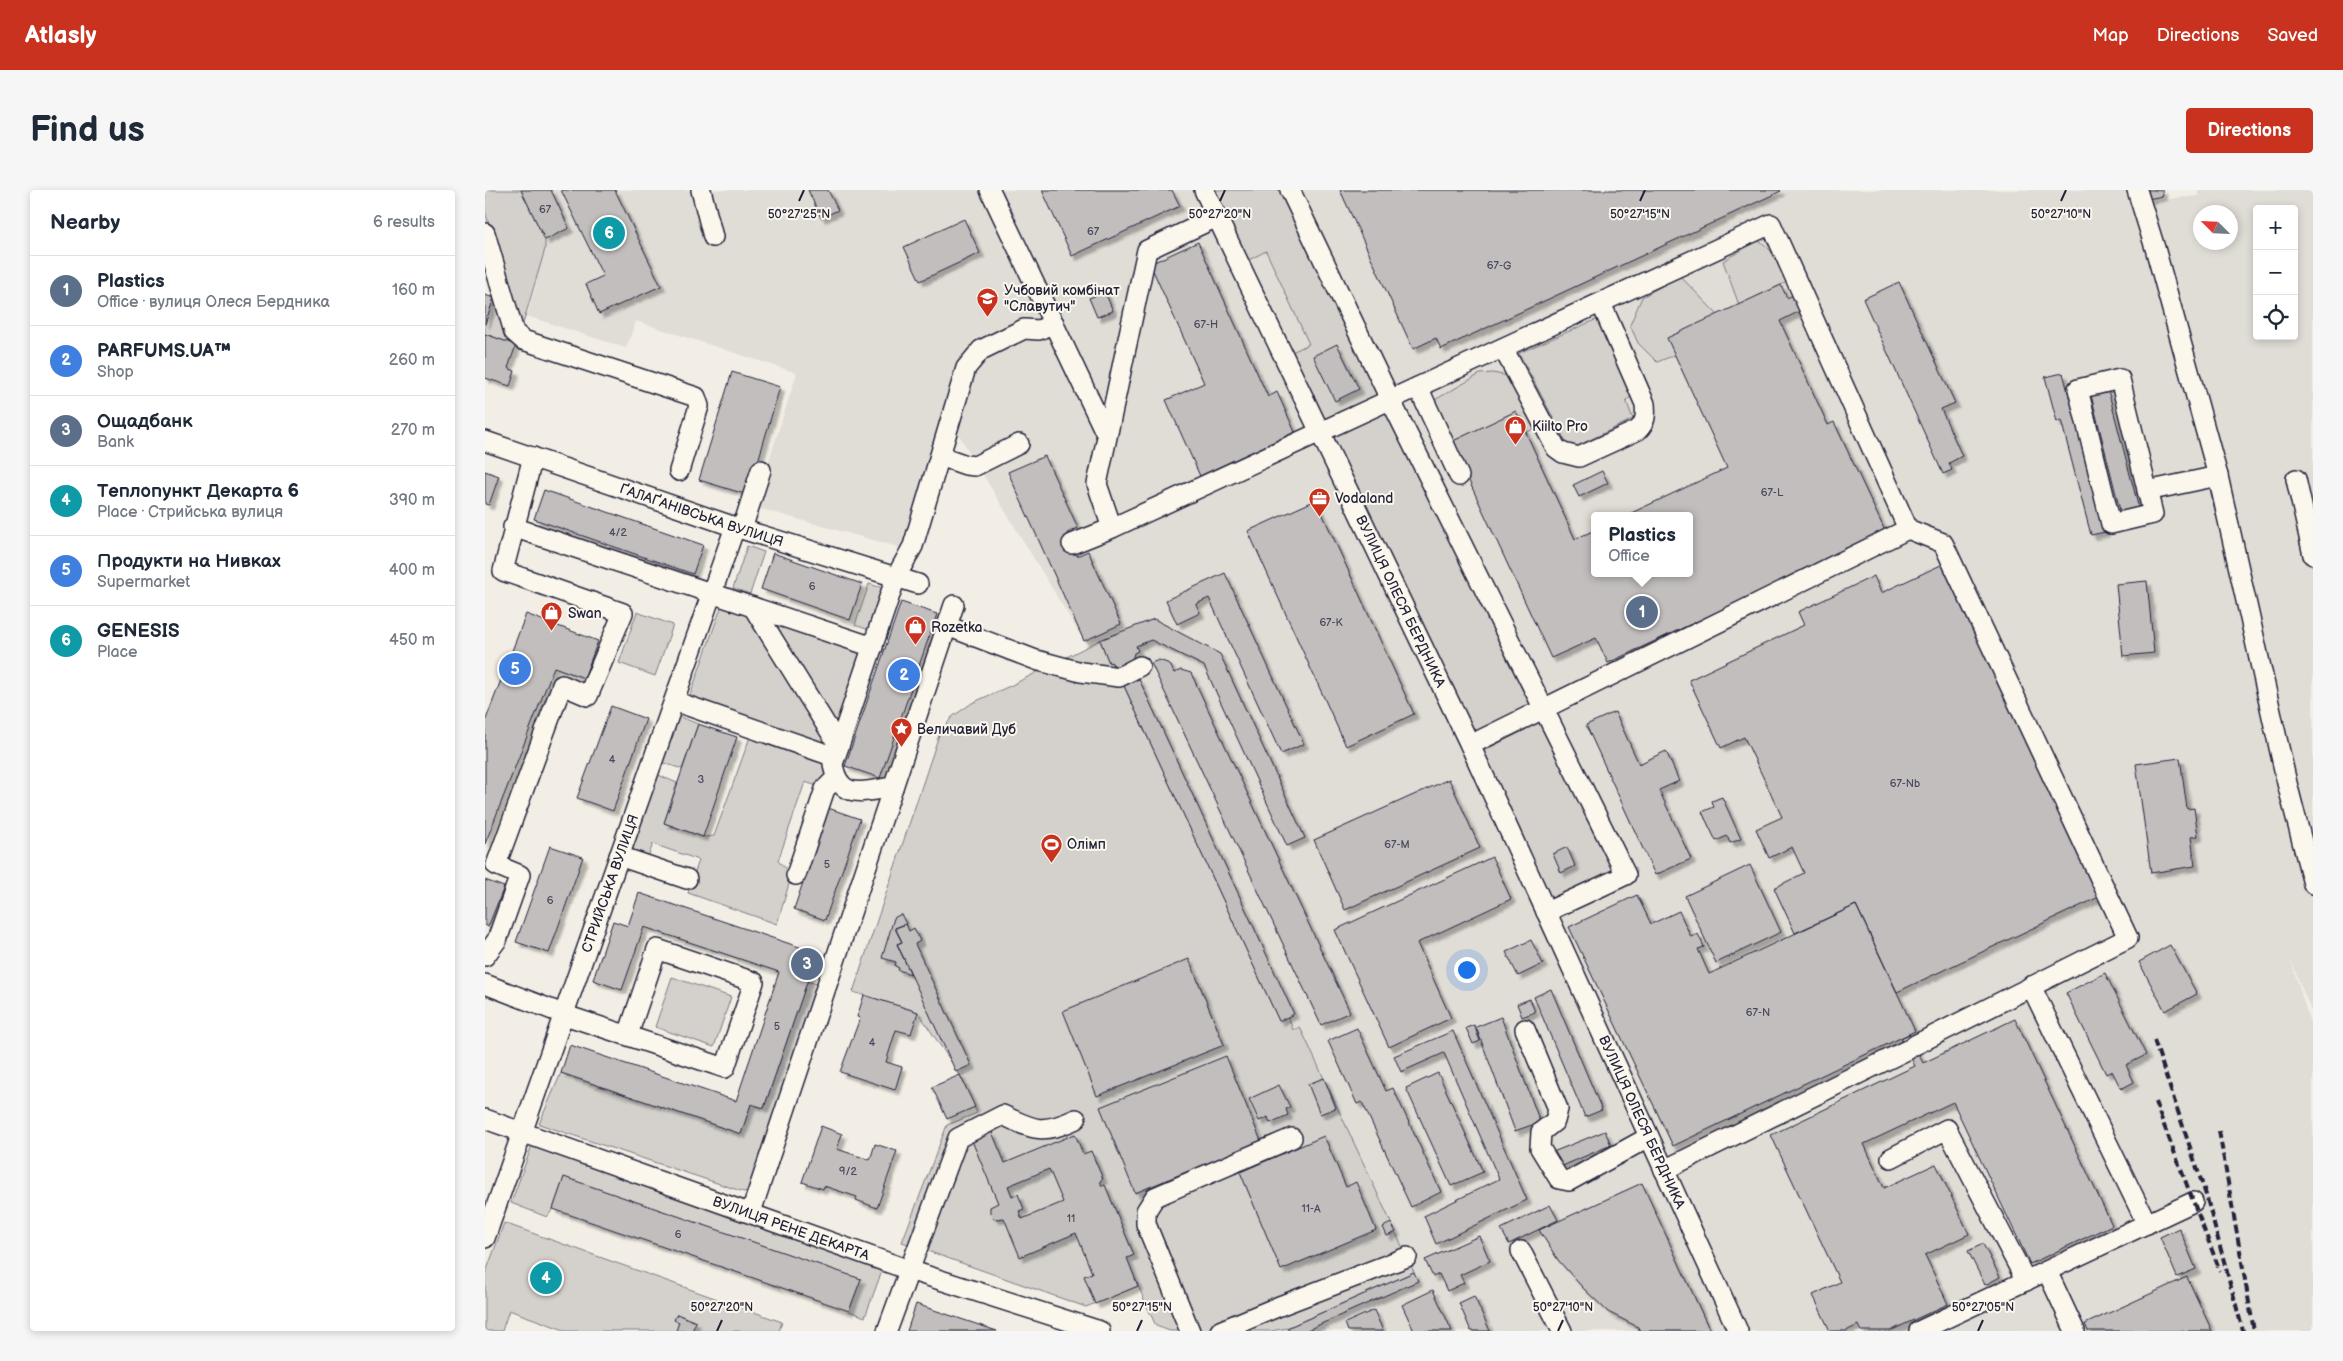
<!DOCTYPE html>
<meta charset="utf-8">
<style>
:root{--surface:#fff;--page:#f6f6f7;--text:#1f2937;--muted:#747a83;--line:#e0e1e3;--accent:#c8321e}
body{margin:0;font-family:"Balsamiq Sans",sans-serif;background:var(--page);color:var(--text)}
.controls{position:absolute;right:15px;top:15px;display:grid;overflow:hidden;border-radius:5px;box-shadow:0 2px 8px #0003}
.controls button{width:45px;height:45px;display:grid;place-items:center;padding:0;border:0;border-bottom:1px solid var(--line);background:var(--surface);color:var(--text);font:25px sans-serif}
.compass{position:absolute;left:1708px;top:15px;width:45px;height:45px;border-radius:50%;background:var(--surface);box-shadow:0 2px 8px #0003;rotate:294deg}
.you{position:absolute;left:981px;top:779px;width:18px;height:18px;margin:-12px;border:4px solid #fff;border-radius:50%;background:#1a73e8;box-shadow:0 0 0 8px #1a73e833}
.badge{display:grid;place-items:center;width:32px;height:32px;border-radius:50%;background:var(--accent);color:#fff;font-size:16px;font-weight:700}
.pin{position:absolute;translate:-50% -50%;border:2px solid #fff;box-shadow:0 1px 5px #0006}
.popup{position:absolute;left:1106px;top:322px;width:102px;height:65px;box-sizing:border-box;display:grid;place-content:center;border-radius:5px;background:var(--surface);filter:drop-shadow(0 1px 4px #0005);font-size:16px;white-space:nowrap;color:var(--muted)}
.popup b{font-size:19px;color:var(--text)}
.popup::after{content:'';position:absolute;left:50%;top:100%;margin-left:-10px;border:10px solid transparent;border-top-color:var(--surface)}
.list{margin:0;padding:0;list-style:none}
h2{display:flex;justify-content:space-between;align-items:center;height:65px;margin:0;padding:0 20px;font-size:21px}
h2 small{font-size:16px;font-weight:400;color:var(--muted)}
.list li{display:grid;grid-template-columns:32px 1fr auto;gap:15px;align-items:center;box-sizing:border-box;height:70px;padding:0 20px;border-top:1px solid var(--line)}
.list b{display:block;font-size:19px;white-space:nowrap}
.list p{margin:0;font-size:16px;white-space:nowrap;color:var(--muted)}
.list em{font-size:16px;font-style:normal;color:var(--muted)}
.icon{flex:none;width:28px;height:28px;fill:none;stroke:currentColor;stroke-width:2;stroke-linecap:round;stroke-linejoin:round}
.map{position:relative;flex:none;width:1828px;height:1141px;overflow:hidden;border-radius:5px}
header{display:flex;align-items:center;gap:30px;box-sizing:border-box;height:70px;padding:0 25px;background:var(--accent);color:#fff}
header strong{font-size:24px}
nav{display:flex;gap:28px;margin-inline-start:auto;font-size:18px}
.intro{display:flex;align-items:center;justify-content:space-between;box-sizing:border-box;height:120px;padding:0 30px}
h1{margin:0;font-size:35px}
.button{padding:12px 22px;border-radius:5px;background:var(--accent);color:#fff;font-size:18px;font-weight:700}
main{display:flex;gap:30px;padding:0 30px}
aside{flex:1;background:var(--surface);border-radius:5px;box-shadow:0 2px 8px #0003}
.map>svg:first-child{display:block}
</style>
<header>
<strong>Atlasly</strong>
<nav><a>Map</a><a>Directions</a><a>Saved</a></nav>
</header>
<div class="intro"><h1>Find us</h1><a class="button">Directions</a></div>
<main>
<aside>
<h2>Nearby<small>6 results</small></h2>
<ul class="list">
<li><span class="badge" style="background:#5c6f8a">1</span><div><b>Plastics</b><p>Office · вулиця Олеся Бердника</p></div><em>160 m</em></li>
<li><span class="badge" style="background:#3f7fe0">2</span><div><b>PARFUMS.UA™</b><p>Shop</p></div><em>260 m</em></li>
<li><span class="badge" style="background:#5c6f8a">3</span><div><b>Ощадбанк</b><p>Bank</p></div><em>270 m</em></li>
<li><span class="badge" style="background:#0f9aa8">4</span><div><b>Теплопункт Декарта 6</b><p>Place · Стрийська вулиця</p></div><em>390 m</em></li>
<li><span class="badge" style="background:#3f7fe0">5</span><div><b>Продукти на Нивках</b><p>Supermarket</p></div><em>400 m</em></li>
<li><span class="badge" style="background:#0f9aa8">6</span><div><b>GENESIS</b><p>Place</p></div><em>450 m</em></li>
</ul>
</aside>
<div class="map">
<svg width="1828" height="1141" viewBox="0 0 1828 1141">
<defs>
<filter id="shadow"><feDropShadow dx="4.5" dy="4.5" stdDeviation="1" flood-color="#0004"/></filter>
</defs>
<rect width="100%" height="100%" fill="#f2eee5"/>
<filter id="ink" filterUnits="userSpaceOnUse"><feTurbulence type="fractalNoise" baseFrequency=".02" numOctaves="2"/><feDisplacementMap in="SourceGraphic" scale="10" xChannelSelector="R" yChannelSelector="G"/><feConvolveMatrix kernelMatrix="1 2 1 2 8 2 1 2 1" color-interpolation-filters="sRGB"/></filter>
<g filter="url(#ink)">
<!-- built -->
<path fill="#e0dcd6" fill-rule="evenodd" d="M0,0H1658L1663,11L1713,6V0H1828V826L1805,768L1828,842V1141H786L802,1138L929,1082L815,838L808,840L794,831L639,496L615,450L599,451L474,245L431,362L269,317L312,183L151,131L141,158L42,126L52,92ZM1772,19H1809V146H1772ZM1716,22H1746V52H1716ZM1110,326H1204V383H1110Z"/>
<!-- green -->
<path fill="#d4d1cc" stroke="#7b7a84" d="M0,0H36L60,50V59L35,144L0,21Z
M728,0H798L896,207L838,231L807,162L824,154L781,61L762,71Z
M1272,51C1287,54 1295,79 1302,92L1254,115L1238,71Z
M1195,86L1233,125L1190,165L1172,172L1153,153L1145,135L1157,107Z
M9,108L21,141L31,155L0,144V134Z
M1117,127L1152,204L1141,210L1148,229L1090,257L1082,254L1034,163Z
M1008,183L1023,186L1052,237L1041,243L1031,222L966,252L948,211L995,184Z
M902,218L1049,513L989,543L846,245Z
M262,356L279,362L265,404L248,398Z
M384,394L401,399L387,441L370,435Z
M238,412L376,461L346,561L203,511Z
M152,422L188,435L170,486L134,473Z
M615,450L624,472H626L639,496L794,830L803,826L808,840L815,837L929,1082L802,1138L786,1141H685L671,1136L653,1096L601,1117L417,1052L462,935L492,923L475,885L433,822L368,802L454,545L467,527L487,513L527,495Z
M193,526L213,534L197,579L176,572Z
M1058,531L1130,682L1065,711L996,562Z
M265,547L344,572L335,597L320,592L293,671L307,684L292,734L203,703L214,670L168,654L161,672L143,665L171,584L192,593L179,633L218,647L229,646Z
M187,787L246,807L229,857L170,837Z
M322,791L334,795L265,1000L259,1002L54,934L76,883L256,943L266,914L279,918Z
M47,955L398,1078L380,1127L364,1121L375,1090L79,988L68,1019L62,1027L26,1013Z
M19,1033L297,1132L294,1141H82L24,1120L17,1141H0V1085Z"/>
<!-- building -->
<path fill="#c2bebe" stroke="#22223b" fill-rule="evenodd" filter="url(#shadow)" d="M36,0H66L84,38L60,50Z
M76,0H130L176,96L114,124L101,94L118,86Z
M323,0H343L353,20L336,28Z
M557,0H687L695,16L587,66Z
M855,0H1295L1296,1L956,159L951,148L928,159Z
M1661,0H1677L1678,6L1663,9Z
M479,29L495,63L435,91L419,57Z
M713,52L783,207L792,202L810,242L715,286L681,210L719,193L665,74Z
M1414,92L1470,213L1456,219L1477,266L1464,273L1467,280L1458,284L1378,109Z
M1296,95L1302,108L1310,104L1317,120L1295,131L1343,235L1349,232L1401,343L1123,473L1111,448L1066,468L966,252L1031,221L1090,349L1110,340V383H1204V326H1140L1242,278L1182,148Z
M620,102L628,121L612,127L604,108Z
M0,105L9,108L0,134Z
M0,144L31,155L23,178L30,181L25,196L0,188Z
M852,154L874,199L850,211L828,166Z
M247,182L295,197L263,305L214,290Z
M1578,183L1620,342L1606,345L1576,230L1572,232L1560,187Z
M1623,200L1655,323L1637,328L1606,205Z
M560,266L593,338L582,343L592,366L603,361L636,434L599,451L523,282Z
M0,281L14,286L4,315L0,314Z
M1117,281L1123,293L1094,307L1088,295Z
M59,300L218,355L208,384L49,329Z
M831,310L929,524L861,556L763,341Z
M288,363L377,394L365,430L276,399Z
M1458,374L1614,707L1412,802L1371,715L1310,743L1289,698L1319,683L1307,657L1284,668L1271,639L1297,627L1259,547L1236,558L1204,490L1319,435L1313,422L1389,386L1396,403Z
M740,383L819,554L796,564L724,408L711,414L715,423L692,434L681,410Z
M1662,391L1669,463L1638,466L1631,394Z
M416,412L452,424L395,588L360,576Z
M41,424L113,451L99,488L69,477L0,654V532Z
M669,429L735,464L820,648L802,656L719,476L666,450L651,456L653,461L649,463L646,474L635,481L626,472L624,473L615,450Z
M674,470L685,474L689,483L696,480L706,483L865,822L836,835L666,473Z
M654,489L809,824L794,831L639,496Z
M126,516L161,529L128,621L92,608Z
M1130,522L1154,574L1181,561L1194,591L1174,600L1206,669L1170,685L1101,535Z
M213,534L252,547L218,647L179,633Z
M1695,568L1702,619L1709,618L1713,646L1706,647L1710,676L1666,683L1651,574Z
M964,589L995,658L860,720L829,650Z
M1237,607L1256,649L1245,653L1242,646L1231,651L1217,622L1229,617L1227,611Z
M343,618L375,629L340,730L309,719Z
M65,656L98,667L64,763L31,752Z
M1082,657L1090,676L1076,683L1068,664Z
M1007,667L1026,709L932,753L966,828L904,857L850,740Z
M1265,675L1296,742L1231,773L1200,706Z
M0,690L19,697L3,737L0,735Z
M154,703L332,763L279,918L266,914L256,944L76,883L85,855L251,911L294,782L159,737L137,800L108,790L128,731L143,736Z
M1152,705L1166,734L1194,721L1206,747L1213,744L1219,757L1213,759L1224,784L1371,715L1430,841L1188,956L1084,737Z
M416,724L421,734L410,738L417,752L412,754L426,784L413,780L414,778L410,776L411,772L397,768L409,728Z
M421,734L424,741L429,738L435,751L430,754L486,875L471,882L412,754L417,752L410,738Z
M1046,750L1058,774L1033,786L1021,762Z
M1685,755L1712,804L1680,821L1654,772Z
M704,769L739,855L612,906L578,821Z
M1620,783L1661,865L1641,875L1649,892L1636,899L1627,881L1621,884L1581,803Z
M1066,799L1117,920L1100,927L1049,807Z
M379,805L433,822L426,844L411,840L401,872L417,877L410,900L355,882L375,828L372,827Z
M1045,809L1050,822L1037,827L1032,814Z
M1016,827L1055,932L1030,941L991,837Z
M1530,829L1627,1035L1545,1074L1468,912L1379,954L1399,998L1451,974L1484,1044L1440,1065L1463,1114L1405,1141H1376L1373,1135L1361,1141H1345L1328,1105L1355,1092L1286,945L1430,876L1416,848L1424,844L1438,873Z
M989,835L995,851L988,854L981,838Z
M872,838L901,901L908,898L956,1002L926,1017L877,912L872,914L843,851Z
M968,841L1042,1010L951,1054L939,1026L1014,989L959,863L916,882L909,866Z
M741,866L776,951L650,1003L615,917Z
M953,883L998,982L966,996L921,898Z
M475,885L490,917L462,929L447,897Z
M839,888L851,918L835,924L823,894Z
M794,895L805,917L801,919L803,925L785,933L783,927L774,931L764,909Z
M336,936L357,944L352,959L385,970L390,954L412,961L392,1018L371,1010L372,1007L339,996L338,999L317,992Z
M1120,941L1126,955L1075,977L1068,962Z
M507,942L520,973L590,944L598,964L606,961L618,989L615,991L617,996L620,995L649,1065L642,1068L653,1096L610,1114L599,1086L607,1083L591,1043L535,1067L519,1028L510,1029L505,1024V1017L513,1013L487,951ZM564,979L578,1012L537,1029L534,1021L539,1019L533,1004L527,1006L523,996Z
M839,946L861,997L871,992L891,1040L796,1080L755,982Z
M79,987L376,1089L364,1121L68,1019Z
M1157,993L1225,1141H1155L1153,1137L1123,1122L1097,1097L1073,1070L1054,1040Z
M1065,1015L1073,1030L1024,1054L1016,1039Z
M906,1033L911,1042L902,1046L898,1037Z
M1694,1038L1711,1079L1692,1087L1675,1047Z
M994,1046L1005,1071L975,1085L979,1093L962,1101L954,1084L948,1087L940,1070Z
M1498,1054L1515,1087L1500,1095L1483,1061Z
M53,1078L75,1086L70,1098L48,1090Z
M929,1082L933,1091L820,1141H804L802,1138Z
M1702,1087L1727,1141H1603L1600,1134Z
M948,1100L967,1141H929L917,1115Z
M989,1106L1005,1141H986L974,1113Z
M431,1114L512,1141H422Z
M889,1120L898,1141H863L860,1133Z
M192,1124L211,1132L207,1141H191L194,1132L189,1130Z"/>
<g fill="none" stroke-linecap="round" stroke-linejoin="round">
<defs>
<g id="minor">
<path d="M216,0L228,47"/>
<path d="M505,0L621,244"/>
<path id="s1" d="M719,0L985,555L1253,1141"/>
<path d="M805,0L905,209L1141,685L1061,722"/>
<path d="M1652,0L1670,58L1733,286L1802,593L1828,694"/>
<path d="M0,43L29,142L38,150L211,207L214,216L194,281"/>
<path d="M1018,158L1071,258L1078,263L1094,267L1153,240C1161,232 1161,225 1160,214L1116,113"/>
<path d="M1635,189L1668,324L1626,334L1593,199Z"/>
<path d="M933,197L974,286"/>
<path id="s2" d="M0,251L250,337L433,394"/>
<path d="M455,266L481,275L490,276L534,254"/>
<path d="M1811,289L1828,365"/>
<path d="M1662,301L1733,286"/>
<path d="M28,337L388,457"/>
<path d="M627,338L612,294L662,60L732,27"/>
<path d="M257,339L276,280"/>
<path d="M587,354L627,338L1286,34L1423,339L1458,353L1643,748L1430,855"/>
<path d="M268,417L354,556"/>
<path d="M462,436L551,470L596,482L634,487L655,476"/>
<path d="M189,511L350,567"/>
<path d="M985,555L1423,339"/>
<path d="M408,597C380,601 354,612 348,574L411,387L428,356L481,178L496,160L539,139L554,140L569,133"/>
<path d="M134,666L202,689"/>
<path d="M311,685L340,599L350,589"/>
<path d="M0,766L12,750L35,685L11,675L77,495L103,506L138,423L18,381L48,267"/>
<path d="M0,794L86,827L240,878L269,792L172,759L143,845"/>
<path d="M1546,796L1662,1034"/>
<path d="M1040,839L1073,919L1070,931L1056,942L1055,958L1074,989L1084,991L1164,947"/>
<path id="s3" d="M0,929L424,1080L615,1141"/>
<path d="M1406,968L1462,939L1541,1091"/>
<path d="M1179,980L1422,860"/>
<path d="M266,1022L469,415"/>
<path id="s4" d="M0,1048L250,337"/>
<path d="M1036,1061L1077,1141"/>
<path d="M1562,1081L1590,1141"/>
<path d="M402,1141L473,948L518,925C550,941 558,944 591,929"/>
<path d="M705,1141L661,1034V1021L670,1007L807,948"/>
<path d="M735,1141L797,1115L922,1067"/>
<path d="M1434,1141L1708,1012"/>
</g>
</defs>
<!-- minor casing -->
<use href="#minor" stroke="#22223b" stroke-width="22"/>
<!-- minor -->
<use href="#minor" stroke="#fbf7ec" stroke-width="19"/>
<!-- rail -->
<path stroke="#22223b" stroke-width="4" stroke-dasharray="8 4" stroke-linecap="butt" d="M1669,850L1721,1005L1758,1141
M1670,912L1735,1081
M1734,941L1769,1141"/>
</g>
</g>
<!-- ticks -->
<path fill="none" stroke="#22223b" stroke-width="2" d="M314,11L319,0M735,11L740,0M1155,11L1160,0M1576,11L1581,0M232,1141L237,1130M652,1141L657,1130M1073,1141L1078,1130M1493,1141L1498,1130"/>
<!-- icons -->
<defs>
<symbol id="university-pin" viewBox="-11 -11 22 30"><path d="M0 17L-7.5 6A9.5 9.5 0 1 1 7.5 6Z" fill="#c8321e" stroke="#fbf7ec"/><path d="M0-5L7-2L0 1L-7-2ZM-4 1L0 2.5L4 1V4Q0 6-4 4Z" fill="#fff"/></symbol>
<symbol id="shop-pin" viewBox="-11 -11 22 30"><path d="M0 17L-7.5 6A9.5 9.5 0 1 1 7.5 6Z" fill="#c8321e" stroke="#fbf7ec"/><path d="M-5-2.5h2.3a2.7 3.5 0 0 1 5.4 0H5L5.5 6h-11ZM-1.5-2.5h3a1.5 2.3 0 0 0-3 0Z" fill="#fff"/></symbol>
<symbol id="office-pin" viewBox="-11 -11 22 30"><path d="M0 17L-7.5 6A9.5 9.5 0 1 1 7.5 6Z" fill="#c8321e" stroke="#fbf7ec"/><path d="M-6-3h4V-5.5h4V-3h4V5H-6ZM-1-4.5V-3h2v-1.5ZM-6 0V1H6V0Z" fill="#fff"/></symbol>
<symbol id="sight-pin" viewBox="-11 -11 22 30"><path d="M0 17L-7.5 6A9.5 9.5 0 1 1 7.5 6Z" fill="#c8321e" stroke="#fbf7ec"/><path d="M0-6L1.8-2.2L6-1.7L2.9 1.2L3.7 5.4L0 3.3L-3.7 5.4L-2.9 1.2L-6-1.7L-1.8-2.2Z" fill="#fff"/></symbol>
<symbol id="stadium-pin" viewBox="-11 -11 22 30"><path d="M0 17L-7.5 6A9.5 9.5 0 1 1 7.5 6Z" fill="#c8321e" stroke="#fbf7ec"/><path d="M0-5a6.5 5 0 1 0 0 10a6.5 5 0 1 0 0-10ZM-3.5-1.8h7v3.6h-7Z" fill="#fff"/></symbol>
</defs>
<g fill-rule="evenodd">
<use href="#university-pin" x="490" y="96" width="25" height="34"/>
<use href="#shop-pin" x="1018" y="224" width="25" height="34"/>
<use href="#office-pin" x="822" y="296" width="25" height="34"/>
<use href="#shop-pin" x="54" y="410" width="25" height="34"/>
<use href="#shop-pin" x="418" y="424" width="25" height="34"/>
<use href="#sight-pin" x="404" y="526" width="25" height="34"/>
<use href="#stadium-pin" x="554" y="642" width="25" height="34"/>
</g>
<g text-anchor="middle" stroke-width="4" stroke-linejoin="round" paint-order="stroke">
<!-- number labels -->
<g font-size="11" fill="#4a495c">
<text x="60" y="23">67</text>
<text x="608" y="45">67</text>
<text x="1014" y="79">67-G</text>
<text x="721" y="138">67-Н</text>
<text x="1287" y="306">67-L</text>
<text x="133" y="346">4/2</text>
<text x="327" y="400">6</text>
<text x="846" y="436">67-К</text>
<text x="127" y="573">4</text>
<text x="216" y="593">3</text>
<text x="1420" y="597">67-Nb</text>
<text x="912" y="658">67-М</text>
<text x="342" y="678">5</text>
<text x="65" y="714">6</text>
<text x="1273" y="826">67-N</text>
<text x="292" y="840">5</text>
<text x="387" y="856">4</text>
<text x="363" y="985">9/2</text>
<text x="826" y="1022">11-А</text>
<text x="586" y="1032">11</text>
<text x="193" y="1048">6</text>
</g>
<!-- poi labels -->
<g font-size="14" fill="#22223b" stroke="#fbf7ec" text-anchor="start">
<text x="519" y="105">Учбовий комбінат<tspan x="519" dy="16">"Славутич"</tspan></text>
<text x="1047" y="241">Kiilto Pro</text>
<text x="850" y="313">Vodaland</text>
<text x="83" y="428">Swan</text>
<text x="446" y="442">Rozetka</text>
<text x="432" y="544">Величавий Дуб</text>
<text x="582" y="659">Олімп</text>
</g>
<!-- street labels -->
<g font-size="14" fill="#22223b" stroke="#fbf7ec">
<text dy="5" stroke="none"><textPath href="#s2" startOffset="229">ҐАЛАҐАНІВСЬКА ВУЛИЦЯ</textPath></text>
<text dy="5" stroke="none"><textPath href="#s1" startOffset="456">ВУЛИЦЯ ОЛЕСЯ БЕРДНИКА</textPath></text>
<text dy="5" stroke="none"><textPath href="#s4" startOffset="376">СТРИЙСЬКА ВУЛИЦЯ</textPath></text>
<text dy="5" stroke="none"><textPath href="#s1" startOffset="1030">ВУЛИЦЯ ОЛЕСЯ БЕРДНИКА</textPath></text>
<text dy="5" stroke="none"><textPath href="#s3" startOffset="325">ВУЛИЦЯ РЕНЕ ДЕКАРТА</textPath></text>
</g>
</g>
<g font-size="12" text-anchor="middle" fill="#22223b" stroke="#fbf7ec" stroke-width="4" stroke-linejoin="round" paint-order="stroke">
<text x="314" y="28">50°27'25"N</text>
<text x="735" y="28">50°27'20"N</text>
<text x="1155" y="28">50°27'15"N</text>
<text x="1576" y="28">50°27'10"N</text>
<text x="237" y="1121">50°27'20"N</text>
<text x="657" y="1121">50°27'15"N</text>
<text x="1078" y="1121">50°27'10"N</text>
<text x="1498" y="1121">50°27'05"N</text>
</g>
</svg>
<div class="controls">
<button>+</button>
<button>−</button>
<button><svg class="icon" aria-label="locate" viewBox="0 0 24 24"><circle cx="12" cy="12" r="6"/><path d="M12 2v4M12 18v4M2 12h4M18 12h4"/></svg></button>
</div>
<svg class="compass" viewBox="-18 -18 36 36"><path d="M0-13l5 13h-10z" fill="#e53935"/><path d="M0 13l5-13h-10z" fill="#747a83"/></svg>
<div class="you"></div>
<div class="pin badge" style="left:1157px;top:422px;background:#5c6f8a">1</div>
<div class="popup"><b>Plastics</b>Office</div>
<div class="pin badge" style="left:419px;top:485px;background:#3f7fe0">2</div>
<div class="pin badge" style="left:322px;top:774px;background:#5c6f8a">3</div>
<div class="pin badge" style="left:61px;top:1088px;background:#0f9aa8">4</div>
<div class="pin badge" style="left:30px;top:479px;background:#3f7fe0">5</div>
<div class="pin badge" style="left:124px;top:43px;background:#0f9aa8">6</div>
</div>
</main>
